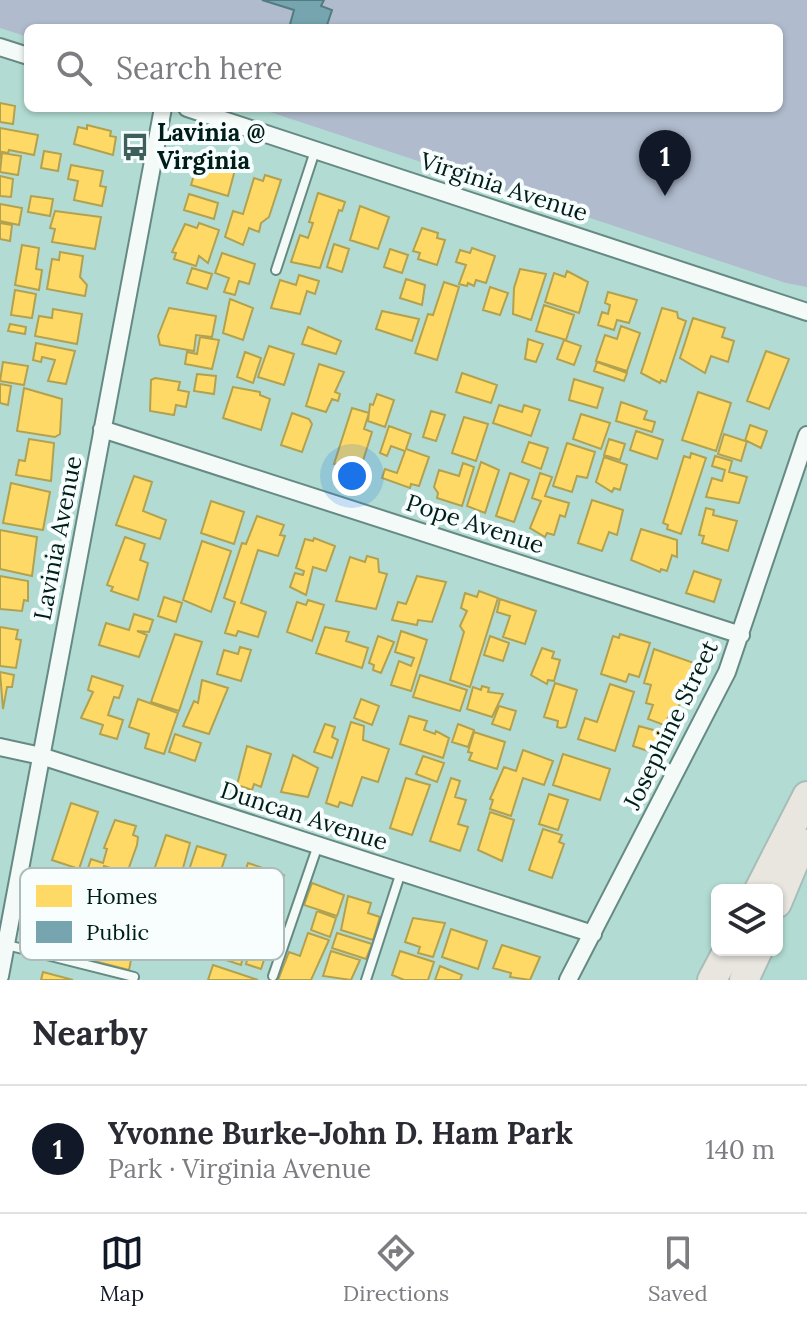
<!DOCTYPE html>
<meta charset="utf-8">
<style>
:root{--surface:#fff;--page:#f7f7f7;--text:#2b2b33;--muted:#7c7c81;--line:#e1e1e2;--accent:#111827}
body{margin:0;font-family:Lora,serif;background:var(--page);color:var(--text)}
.controls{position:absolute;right:24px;bottom:24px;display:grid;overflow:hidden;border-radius:12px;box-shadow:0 2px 6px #0004}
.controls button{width:72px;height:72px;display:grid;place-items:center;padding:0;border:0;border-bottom:2px solid var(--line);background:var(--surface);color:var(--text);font:40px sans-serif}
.you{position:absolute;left:352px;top:476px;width:28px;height:28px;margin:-20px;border:6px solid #fff;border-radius:50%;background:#1a73e8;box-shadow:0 0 0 12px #1a73e833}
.badge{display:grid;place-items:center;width:52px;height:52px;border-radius:50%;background:var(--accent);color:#fff;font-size:26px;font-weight:700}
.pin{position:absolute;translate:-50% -66px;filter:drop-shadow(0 2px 4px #0008)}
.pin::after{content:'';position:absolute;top:42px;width:28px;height:24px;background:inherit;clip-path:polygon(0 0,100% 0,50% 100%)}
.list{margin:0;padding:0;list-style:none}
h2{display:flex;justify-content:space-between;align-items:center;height:104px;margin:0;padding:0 32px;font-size:34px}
h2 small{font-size:26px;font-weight:400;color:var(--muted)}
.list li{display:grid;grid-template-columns:52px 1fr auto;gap:24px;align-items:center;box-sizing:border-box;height:128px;padding:0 32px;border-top:2px solid var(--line)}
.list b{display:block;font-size:30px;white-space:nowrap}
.list p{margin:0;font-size:26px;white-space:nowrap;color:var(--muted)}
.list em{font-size:26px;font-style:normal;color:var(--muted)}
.icon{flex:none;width:44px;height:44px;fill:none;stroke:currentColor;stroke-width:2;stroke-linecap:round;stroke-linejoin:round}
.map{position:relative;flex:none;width:807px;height:980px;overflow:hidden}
.search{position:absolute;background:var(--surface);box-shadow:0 2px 6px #0004;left:24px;right:24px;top:24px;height:88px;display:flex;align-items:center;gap:20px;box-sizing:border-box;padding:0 28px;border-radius:12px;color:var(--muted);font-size:30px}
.sheet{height:232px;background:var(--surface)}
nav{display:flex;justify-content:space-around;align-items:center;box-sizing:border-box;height:112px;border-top:2px solid var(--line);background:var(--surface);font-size:22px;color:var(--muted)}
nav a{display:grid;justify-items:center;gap:4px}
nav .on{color:var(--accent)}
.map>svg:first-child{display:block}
</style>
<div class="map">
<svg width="807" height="980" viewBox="0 0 807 980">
<rect width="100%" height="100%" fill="#b2dcd3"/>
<!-- green -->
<path fill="#b0bcce" d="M0,0H807V287L786,283L258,108H779V28H28V37L0,28Z"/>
<!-- homes -->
<path fill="#ffd966" stroke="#b2a14f" stroke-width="2" d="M0,103L15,106L13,124L0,122Z
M87,125L111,131L110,136L116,137L113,155L74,144L78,127L87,129Z
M0,128L38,135L34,155L9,150L8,153L2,152L0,159Z
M44,151L61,154L58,171L41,168Z
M2,153L21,156L18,175L0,172Z
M199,158L236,166L228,196L191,185Z
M71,165L103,171L100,186L106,187L102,206L74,200L78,181L68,179Z
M265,175L281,180L269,217L261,223L259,232L249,228L243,245L225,237L233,211L243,214L254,178L263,181Z
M0,176L13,179L11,197L0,196Z
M318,193L345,202L342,211L339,210L320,268L291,262L300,235L308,238L313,223L309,222Z
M189,194L218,203L214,219L184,210Z
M31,196L53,199L50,216L28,212Z
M0,204L22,208L19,225L0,221Z
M360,206L389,217L378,249L350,240Z
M55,211L101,217L95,249L52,242L55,229L50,228Z
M0,223L12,225L10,241L0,239Z
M199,223L219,230L208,263L199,256L196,266L174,259L176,253L172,252L185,224L197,228Z
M422,228L438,233L437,238L445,240L437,265L418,259L420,253L413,251Z
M334,244L349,249L342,272L327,267Z
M22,245L39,248L36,269L42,270L39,290L15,285Z
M472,248L495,256L486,283L476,280L474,286L468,283L467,286L459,284L466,265L456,262L460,250L470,253Z
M390,249L408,255L402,273L384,267Z
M60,252L83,256L80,277L87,285L85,296L47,289L52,259L59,260Z
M222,253L255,264L249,284L239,281L235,295L224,292L229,278L215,273Z
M192,268L212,274L207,289L187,283Z
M520,269L546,274L531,320L513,314L514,288Z
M567,271L588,282L579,313L545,302L554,273L565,277Z
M299,275L319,281L315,294L307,291L300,314L271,308L280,280L296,285Z
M406,279L425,285L422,305L400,298Z
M444,282L459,287L437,360L415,353L428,314L433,315Z
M490,287L508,293L500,315L483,310Z
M15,290L36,294L32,318L11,315Z
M608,292L637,300L629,323L617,320L614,330L598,325L602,312L608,314L610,305L605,303Z
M230,299L253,308L243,340L223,333Z
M544,305L574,315L566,340L536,331Z
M169,308L216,316L212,337L196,335L194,351L160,345L158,336Z
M662,308L677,312L678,318L686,321L666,382L661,380L660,383L641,373Z
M53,309L82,314L77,344L35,336L39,316L52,318Z
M382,311L419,319L412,341L376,329Z
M693,318L725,328L722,337L734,341L728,362L711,356L705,373L680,358Z
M10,324L26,327L25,334L8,331Z
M621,326L640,333L627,371L596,361L605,335L617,339Z
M308,327L341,341L336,354L302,344Z
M200,337L219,340L212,369L185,364L187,352L197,354Z
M528,339L543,344L536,362L525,359Z
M564,340L581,346L574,365L557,359Z
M36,343L75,351L66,384L48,381L55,360L42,357L41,362L33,360Z
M269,346L294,354L284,385L258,377Z
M766,351L789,359L769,409L747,401Z
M245,352L261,358L253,383L237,377Z
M3,362L28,366L24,385L0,381Z
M597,362L627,373L624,381L594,371Z
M319,364L344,372L335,392L340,394L338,401L332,399L326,412L306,406Z
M462,373L497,385L491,403L456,392Z
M197,374L216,376L214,394L194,391Z
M155,378L180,382L178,390L189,392L186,407L176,405L174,415L150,411L151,380Z
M574,379L603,388L597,408L569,400Z
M0,384L11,386L8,405L0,403Z
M233,387L260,392V395L270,399L261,430L223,418Z
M24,388L62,399L60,434L55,437L17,431Z
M698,392L731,403L716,451L682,440Z
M377,394L394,400L385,427L368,421L370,404L373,405Z
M621,402L647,411L644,419L655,422L652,432L616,421Z
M499,405L522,412L524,405L540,410L531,436L493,423Z
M352,408L369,413L364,429L372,432L361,467L334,464Z
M431,411L445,415L436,441L423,437Z
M292,413L309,419L312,424L302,452L281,445Z
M581,414L610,423L601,449L573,439Z
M464,417L488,424L476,461L452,453Z
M750,425L767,431L761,448L747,441L741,461L718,454L724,434L745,441Z
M389,426L411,434L406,449L429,457L419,486L411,484L410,488L382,478L385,469L397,473L405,451L391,446L387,456L380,453Z
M636,431L663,440L657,459L630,450Z
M29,439L54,443L51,481L16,475L19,460L25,461Z
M609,439L625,444L620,460L604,455Z
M529,442L548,448L541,469L522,462Z
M567,443L595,452L587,478L577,476L572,492L553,486Z
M691,453L706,458L681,534L667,529L668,525L663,523L684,456L690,458Z
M715,456L732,461L729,472L747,477L739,503L706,497L712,478L722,481L725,470L712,466Z
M604,457L627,465L620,490L614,488L612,492L596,482Z
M481,462L499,470L485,513L467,506Z
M463,463L474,467L462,506L437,498L438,493L434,487L439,470L459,476Z
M510,473L529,480L514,522L496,516Z
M540,473L552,477L545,496L569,503L565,517L560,515L554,535L547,533L545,537L530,528L541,501L532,498Z
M134,476L152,482L143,511L166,520L160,539L116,525Z
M11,483L50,492L43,530L3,523Z
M592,500L623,510L617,535L609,532L602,551L578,543Z
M211,501L244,512L234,544L201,533Z
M706,508L714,510L713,515L737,521L728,551L702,543L704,536L699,535Z
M257,516L284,525L280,535L285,536L278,556L258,550L241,603L266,612L258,637L238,631L236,636L225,633L235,602L224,598L242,543L246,544Z
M641,529L677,540V557L672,555L667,571L661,569L660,572L631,560Z
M0,530L37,537L32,576L0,569Z
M125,537L145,544L140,560L148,563L138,600L111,591L113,587L107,585Z
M314,538L335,546L326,571L313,567L306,595L290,587L295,573L303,575L304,571L296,568L305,539L313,541Z
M202,541L231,551L211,612L183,600Z
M367,556L378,559L379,572L387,574L376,609L336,601L350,557L365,562Z
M694,571L721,580L714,602L686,593Z
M0,576L28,581V601L24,600L22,611L0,609Z
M417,576L446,582L432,622L418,620L417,625L392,620L398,602L406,604Z
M479,591L498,598L470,687L450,680L464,632L460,626L467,611L461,608L465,593L477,597Z
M164,597L182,603L176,622L158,616Z
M500,599L536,611L525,644L503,637L510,616L497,612Z
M308,600L324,605L312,641L287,632L297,602L306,605Z
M134,614L153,620L149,632L137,631L147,635L139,657L99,645L106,623L129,630Z
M0,627L18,630L16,639L21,640L16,668L0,666Z
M325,627L349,632L346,641L368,648L362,668L316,653Z
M401,631L427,640L411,691L391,685L399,661L411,666L414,658L395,652Z
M175,634L202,642L179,711L151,702Z
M620,634L650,643L639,677L629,674L626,682L601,674L613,636L619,638Z
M378,636L394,642L381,673L373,670L374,665L369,663Z
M490,636L509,643L503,661L484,655Z
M240,647L251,650L241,681L217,674L224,650L238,654Z
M542,648L554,652L552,658L560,660L554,681L548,680L547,684L531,675Z
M654,649L694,663L676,714L671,712L664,725L648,719L653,705L646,703L651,685L644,683Z
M0,672L14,675L12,687H7L3,709Z
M420,675L467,690L460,711L413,697Z
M92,676L123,686L119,698L114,697L108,715L123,720L117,739L100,734L103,725L81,718L93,692L88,690Z
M202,680L228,688L209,734L183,726L194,701L198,703Z
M555,683L577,690L566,727L561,728L557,727L558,721L544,717Z
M610,684L634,692L615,751L578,739L585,718L597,722Z
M482,686L489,688L488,692L503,694L492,717L467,709L473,687L481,690Z
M138,699L178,713L164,754L145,748L149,734L129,727Z
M361,699L379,706L372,725L354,718Z
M499,706L516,711L510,730L492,724Z
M409,716L427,721L424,730L435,734L436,731L449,738L443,758L400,744Z
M351,722L364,726L363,740L389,749L378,782L362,777L352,806L340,802L338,807L326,803Z
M325,724L335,727L332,737L338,740L332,758L314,752Z
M458,724L474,730L468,747L452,742Z
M639,726L664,733L657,754L633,746Z
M474,732L505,742L497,769L469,760L472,753L468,752Z
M175,734L201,743L195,761L169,752Z
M247,746L271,754L261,787L254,784L252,790L237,785Z
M523,750L553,761L544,785L523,778L511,816L490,809L493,800L490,799L504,767L516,771Z
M563,754L610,769L600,800L553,785Z
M293,755L318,768L308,797L281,792Z
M423,756L444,763L437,782L416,774Z
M406,778L430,785L412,835L390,828Z
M451,778L460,781L455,797L466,800L458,824L468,827L460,851L430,841Z
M549,794L568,800L558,830L539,824Z
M71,803L98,812L79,869L52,860Z
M490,812L514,820L502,861L478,850Z
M115,820L136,826L133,835L138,837L137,845L127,873L104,866L97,885L84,880L91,859L103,863L107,849L104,848Z
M543,829L562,835L559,842L564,844L552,878L529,870Z
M166,835L190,843L180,879L166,874L164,880L152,876Z
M197,846L226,855L211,901L182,891Z
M248,863L284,875L272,908L260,903L262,898L239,890Z
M312,883L344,895L337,916L304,905Z
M238,892L258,898L241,965L217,957Z
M348,896L371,903L368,913L380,917L373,940L341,930Z
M317,911L336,918L330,937L311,930Z
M413,918L445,923L433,957L418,953L420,947L405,942Z
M55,920L141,943L137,957L132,955L129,970L47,949Z
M451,929L487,941L478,969L442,957Z
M308,933L329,940L311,980H278L289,952L300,956Z
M337,933L372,944L366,959L332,948Z
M502,945L540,957L530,980L510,977L511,973L493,968Z
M251,946L267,951L261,969L246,964Z
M331,951L360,960L351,980L323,976Z
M400,951L434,962L428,980H404L392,975Z
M213,965L258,980H208Z
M440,966L462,975L460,980H435Z
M43,972L73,980H41Z"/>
<!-- public -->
<path fill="#76a5af" stroke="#537c82" stroke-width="2" d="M262,0H324L321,6L332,10L326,28H289L294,10Z"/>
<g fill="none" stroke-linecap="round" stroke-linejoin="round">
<defs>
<path id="service" d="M276,270L315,151
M7,945L134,977
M273,976L318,845
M366,980L401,872"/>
<path id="minor" d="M0,47L28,56
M187,108L807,312
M102,429L741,635
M0,747L41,756L593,934
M0,976L163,108
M568,980L727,672L807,435"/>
<path id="motorway" d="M759,890L807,796
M777,903L802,843
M712,980L728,950
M744,980L758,950"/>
</defs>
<!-- service casing -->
<use href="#service" stroke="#668a83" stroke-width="12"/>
<!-- minor casing -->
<use href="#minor" stroke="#668a83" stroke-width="20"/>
<!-- motorway casing -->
<use href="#motorway" stroke="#a7bdb9" stroke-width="32"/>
<!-- service -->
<use href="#service" stroke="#f3faf8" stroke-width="8"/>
<!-- minor -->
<use href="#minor" stroke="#f3faf8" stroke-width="16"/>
<!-- motorway -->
<use href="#motorway" stroke="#e8e6df" stroke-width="28"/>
</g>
<!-- icons -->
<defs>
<symbol id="bus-bare" viewBox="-9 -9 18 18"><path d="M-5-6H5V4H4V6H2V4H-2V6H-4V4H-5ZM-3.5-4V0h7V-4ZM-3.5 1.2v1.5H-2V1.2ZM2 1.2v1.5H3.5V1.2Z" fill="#3e605a" stroke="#f7fefd" stroke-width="2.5" paint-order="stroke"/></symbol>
</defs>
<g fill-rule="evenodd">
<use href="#bus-bare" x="115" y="127" width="40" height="40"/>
</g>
<g text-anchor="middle" stroke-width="8" stroke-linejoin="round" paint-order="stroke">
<!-- poi labels -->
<g font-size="24" font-weight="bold" fill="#001e19" stroke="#f7fefd" text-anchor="start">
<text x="157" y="141">Lavinia @<tspan x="157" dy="28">Virginia</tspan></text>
</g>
<!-- street labels -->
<g font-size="24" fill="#001e19" stroke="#f7fefd">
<text transform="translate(504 187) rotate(18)" y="8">Virginia Avenue</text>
<text transform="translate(475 524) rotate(18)" y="8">Pope Avenue</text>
<text transform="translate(58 538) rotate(-79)" y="8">Lavinia Avenue</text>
<text transform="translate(671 725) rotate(-64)" y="8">Josephine Street</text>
<text transform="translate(304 816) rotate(18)" y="8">Duncan Avenue</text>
</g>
</g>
<!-- legend -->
<rect x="20" y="868" width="264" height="92" rx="12" fill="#f7fefd" stroke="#adbbb9" stroke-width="2"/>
<rect x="36" y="885" width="36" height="22" fill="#ffd966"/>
<rect x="36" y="921" width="36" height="22" fill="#76a5af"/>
<g font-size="22" fill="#001e19">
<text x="86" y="904">Homes</text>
<text x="86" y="940">Public</text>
</g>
</svg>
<div class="controls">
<button><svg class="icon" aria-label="layers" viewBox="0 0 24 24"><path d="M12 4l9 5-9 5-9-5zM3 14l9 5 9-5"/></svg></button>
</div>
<div class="you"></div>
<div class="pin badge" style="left:665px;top:196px">1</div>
<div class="search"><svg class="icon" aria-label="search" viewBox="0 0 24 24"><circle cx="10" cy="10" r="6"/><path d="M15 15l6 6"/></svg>Search here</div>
</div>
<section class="sheet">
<h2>Nearby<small></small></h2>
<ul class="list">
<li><span class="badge">1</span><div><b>Yvonne Burke-John D. Ham Park</b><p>Park · Virginia Avenue</p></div><em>140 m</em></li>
</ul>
</section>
<nav>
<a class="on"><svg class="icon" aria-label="map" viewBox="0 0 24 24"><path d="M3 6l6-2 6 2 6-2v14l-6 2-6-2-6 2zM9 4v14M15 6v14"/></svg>Map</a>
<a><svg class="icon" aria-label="directions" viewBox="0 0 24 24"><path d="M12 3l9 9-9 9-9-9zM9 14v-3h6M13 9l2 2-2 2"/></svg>Directions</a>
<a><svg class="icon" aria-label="saved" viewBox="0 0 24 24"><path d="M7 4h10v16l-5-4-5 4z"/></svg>Saved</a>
</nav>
